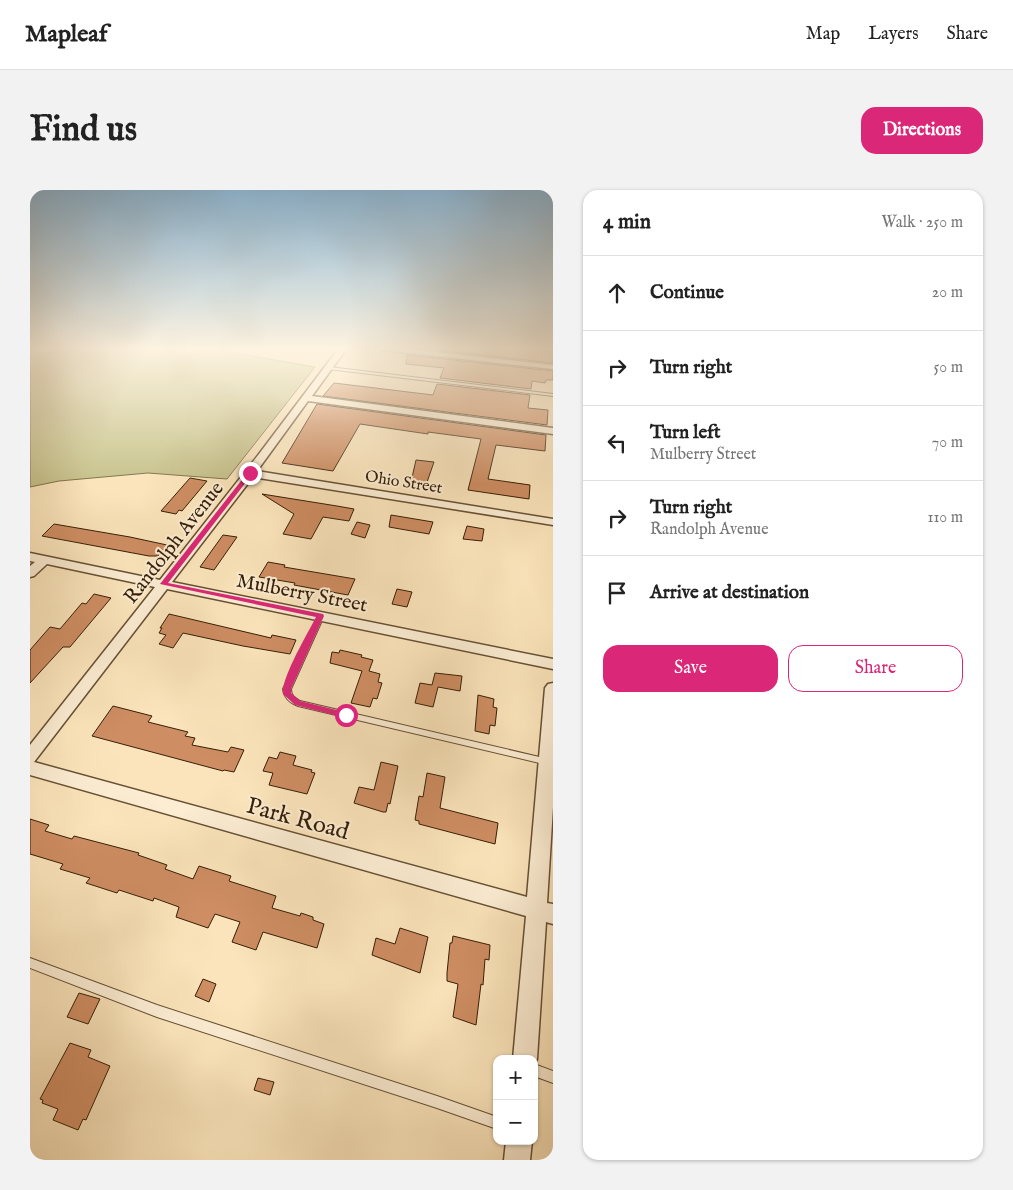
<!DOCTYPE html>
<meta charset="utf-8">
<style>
:root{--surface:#fff;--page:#f2f2f2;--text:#222;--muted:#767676;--line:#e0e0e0;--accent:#db2777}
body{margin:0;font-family:"IM FELL English",serif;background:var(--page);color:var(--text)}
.controls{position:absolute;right:15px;bottom:15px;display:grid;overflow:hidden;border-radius:10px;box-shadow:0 1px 4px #0004}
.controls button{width:45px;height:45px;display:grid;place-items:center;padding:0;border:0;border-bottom:1px solid var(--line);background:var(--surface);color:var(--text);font:25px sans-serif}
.stop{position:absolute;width:15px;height:15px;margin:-11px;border:4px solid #db2777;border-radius:50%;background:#fff}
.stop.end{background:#db2777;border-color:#fff;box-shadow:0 1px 5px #0008}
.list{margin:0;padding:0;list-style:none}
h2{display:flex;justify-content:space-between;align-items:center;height:65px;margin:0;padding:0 20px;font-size:21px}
h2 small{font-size:16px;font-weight:400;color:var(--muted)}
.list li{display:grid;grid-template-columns:32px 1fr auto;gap:15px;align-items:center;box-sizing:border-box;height:75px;padding:0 20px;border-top:1px solid var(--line)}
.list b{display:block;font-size:19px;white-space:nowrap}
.list p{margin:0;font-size:16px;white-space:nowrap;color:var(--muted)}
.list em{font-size:16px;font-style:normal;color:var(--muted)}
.actions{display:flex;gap:10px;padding:15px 20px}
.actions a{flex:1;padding:11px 0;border:1px solid var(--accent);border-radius:15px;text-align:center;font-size:18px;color:var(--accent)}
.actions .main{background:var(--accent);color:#fff}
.icon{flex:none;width:28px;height:28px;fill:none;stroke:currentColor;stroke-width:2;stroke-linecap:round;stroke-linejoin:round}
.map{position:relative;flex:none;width:523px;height:970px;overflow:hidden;border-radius:15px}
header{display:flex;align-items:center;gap:30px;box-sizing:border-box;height:70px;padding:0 25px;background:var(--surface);border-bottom:1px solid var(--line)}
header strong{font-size:24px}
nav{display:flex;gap:28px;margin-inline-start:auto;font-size:18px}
.intro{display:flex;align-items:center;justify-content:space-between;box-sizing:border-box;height:120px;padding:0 30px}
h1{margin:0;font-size:35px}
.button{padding:12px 22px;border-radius:15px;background:var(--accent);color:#fff;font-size:18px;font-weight:700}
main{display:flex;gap:30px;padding:0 30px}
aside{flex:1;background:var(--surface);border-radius:15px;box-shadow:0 1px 4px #0004}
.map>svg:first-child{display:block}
</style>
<header>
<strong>Mapleaf</strong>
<nav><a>Map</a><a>Layers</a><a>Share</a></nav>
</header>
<div class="intro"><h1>Find us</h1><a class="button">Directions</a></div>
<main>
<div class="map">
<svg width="523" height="970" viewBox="0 0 523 970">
<rect width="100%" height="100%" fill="#fbe4bb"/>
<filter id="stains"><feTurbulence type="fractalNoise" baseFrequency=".004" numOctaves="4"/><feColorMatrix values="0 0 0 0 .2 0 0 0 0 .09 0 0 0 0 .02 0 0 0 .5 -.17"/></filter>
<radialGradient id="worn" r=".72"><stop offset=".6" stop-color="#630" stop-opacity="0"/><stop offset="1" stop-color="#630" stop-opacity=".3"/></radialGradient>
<!-- green -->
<path fill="#c6c28b" stroke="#7e7049" d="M0,158L16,163L58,158H176L285,177L197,289L118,283L29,291L0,297Z"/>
<!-- building -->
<path fill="#ce8d62" stroke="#351f07" d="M391,158H465L490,161L491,159L523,162V173Z
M377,165L523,181V190H516L515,193L502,191L501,199L410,188L414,178L376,174Z
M304,193L403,205L407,194L500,205L498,218L518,220L517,235L293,206Z
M287,214L516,245L515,261L466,255L458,289L500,295L499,309L438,300L451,249L398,242V244L330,234L303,281L252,273Z
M386,270L404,272L396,295L381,292Z
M160,288L177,291L152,321L149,320L146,324L131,321Z
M232,304L307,316L324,319L319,331L293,327L281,349L253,344L264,324Z
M361,325L403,332L399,344L359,337Z
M327,332L340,335L335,348L321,344Z
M24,334L100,347L137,355L128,366H119L12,346Z
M437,336L454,339L452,351L433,349Z
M193,345L207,347L184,380L170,377Z
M238,372L255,375L254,377L325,389L318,405L264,395L265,393L229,387Z
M367,399L382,402L377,417L362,414Z
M64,404L81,408L40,457H33L0,493V460L20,437L30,439L52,413L56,414Z
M139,424L241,448L242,445L266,450L260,464L213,456L153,443L143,458L129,454L136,445L129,443L132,438H130Z
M310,460L332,465L331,467L343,470L339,481L350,484L348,492L352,493L347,509L343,508L340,517L321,513L332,481L300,473L302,462L309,463Z
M405,483L432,486L430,501L408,497L403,517L385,513L390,493L402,495Z
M448,505L464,509L463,517L467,518L465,536L460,535L459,544L445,541Z
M83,516L122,526L118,532L158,542L155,546L165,548L162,555L198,562L201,557L214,560L204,582L194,580L193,581L62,546Z
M250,562L266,566L263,575L282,580L281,582L285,583L277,604L239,595L243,583L233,581L239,567L247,569Z
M351,572L368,576L360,614L358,613L356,622H353L324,613L329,597L344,600Z
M397,583L415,587L410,618L468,633L465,654L389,634V631L385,630L389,606L393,607Z
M0,629L19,635L15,641L42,649L44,646L109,663L108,665L137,675L135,679L163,689L169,676L201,686L199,691L246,706L242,718L270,726L271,723L283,727V730L294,734L287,758L233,742L226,760L202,752L210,732L185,724L178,738L146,727L149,717L124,708L123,711L89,700L87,703L56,693L60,688L30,679L33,674L0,664Z
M370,738L398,747L390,783L342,765L346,748L365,754Z
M423,746L460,755L459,770L455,769L453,795L451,794L446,835L423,827L428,794L417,791V783L420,753H422Z
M173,789L186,794L179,812L165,806Z
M49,803L70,809L58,834L37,827Z
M40,853L61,860L58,867L80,876L56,930L53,929L48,940L23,930L28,919L12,913L13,910L10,909Z
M228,888L244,892L240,905L224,900Z"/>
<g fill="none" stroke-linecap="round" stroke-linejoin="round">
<defs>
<path id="service" d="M299,177L523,204V206L298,179L297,178Z
M289,424H293L294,426L261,499C261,506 265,508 270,511L518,569L521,570L522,572L521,574L518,575L268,516C260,513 254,508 253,499Z
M0,768L127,815L407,906L467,927V939L407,918L127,827L0,778Z
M504,874L523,881V893L504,886Z"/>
<path id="minor" d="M309,158H317L282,206L523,238V244L278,211L227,281L523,329V335L223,287L142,392L523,469V479L137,399L4,572L497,707L515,498L518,494L523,493V617L517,713L523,714V734L516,732L507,869L504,875V869H483L496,726L0,585V555L125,397L17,374L4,386L0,387V376L5,372L0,371V363L130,390L229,264Z
M347,158H373L523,175V179L351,160Z
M476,951H502L500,970H474Z"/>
</defs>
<!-- service casing -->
<use href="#service" stroke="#665034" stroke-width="2"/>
<!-- minor casing -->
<use href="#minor" stroke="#665034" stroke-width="3"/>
<!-- service -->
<use href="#service" fill="#fcedd3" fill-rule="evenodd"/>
<!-- minor -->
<use href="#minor" fill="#fcedd3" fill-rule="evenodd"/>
</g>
<!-- sky -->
<linearGradient id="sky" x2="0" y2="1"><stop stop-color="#8cb7d6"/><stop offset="0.54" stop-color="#fdf3e0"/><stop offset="1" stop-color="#fdf3e0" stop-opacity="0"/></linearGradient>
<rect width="523" height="294" fill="url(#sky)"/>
<!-- route -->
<path fill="#db2777" d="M218,282L223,283L138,393L293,424L294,426L261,499V503L270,511L319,523V527L316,528L265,515L253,504C251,488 278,443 286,427L130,394Z"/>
<g text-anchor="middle" stroke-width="4" stroke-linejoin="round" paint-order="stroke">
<!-- far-street labels -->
<g font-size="16" fill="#351f07" stroke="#fcedd3">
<text transform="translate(374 291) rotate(9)" y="6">Ohio Street</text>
</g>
<!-- street labels -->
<g font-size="20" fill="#351f07" stroke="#fcedd3">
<text transform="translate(143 352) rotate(-52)" y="7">Randolph Avenue</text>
<text transform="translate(272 402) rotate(11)" y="7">Mulberry Street</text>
</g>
<!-- near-street labels -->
<g font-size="24" fill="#351f07" stroke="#fcedd3">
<text transform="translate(268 628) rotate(15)" y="8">Park Road</text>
</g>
</g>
<rect width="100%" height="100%" filter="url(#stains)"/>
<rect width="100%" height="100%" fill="url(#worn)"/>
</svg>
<div class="controls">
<button>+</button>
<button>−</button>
</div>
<div class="stop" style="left:316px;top:525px"></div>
<div class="stop end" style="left:220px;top:283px"></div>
</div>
<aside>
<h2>4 min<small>Walk · 250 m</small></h2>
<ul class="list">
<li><svg class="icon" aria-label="ahead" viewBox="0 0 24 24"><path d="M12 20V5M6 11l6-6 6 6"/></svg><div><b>Continue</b></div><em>20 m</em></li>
<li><svg class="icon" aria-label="right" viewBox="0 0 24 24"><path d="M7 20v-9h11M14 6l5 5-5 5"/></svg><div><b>Turn right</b></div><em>50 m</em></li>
<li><svg class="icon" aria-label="left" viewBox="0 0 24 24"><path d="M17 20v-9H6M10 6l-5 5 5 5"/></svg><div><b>Turn left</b><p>Mulberry Street</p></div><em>70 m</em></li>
<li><svg class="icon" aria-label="right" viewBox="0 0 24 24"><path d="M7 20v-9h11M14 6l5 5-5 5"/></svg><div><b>Turn right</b><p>Randolph Avenue</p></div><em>110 m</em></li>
<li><svg class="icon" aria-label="arrive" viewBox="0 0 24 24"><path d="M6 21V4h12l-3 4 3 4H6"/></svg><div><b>Arrive at destination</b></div></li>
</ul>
<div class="actions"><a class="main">Save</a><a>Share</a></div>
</aside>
</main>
